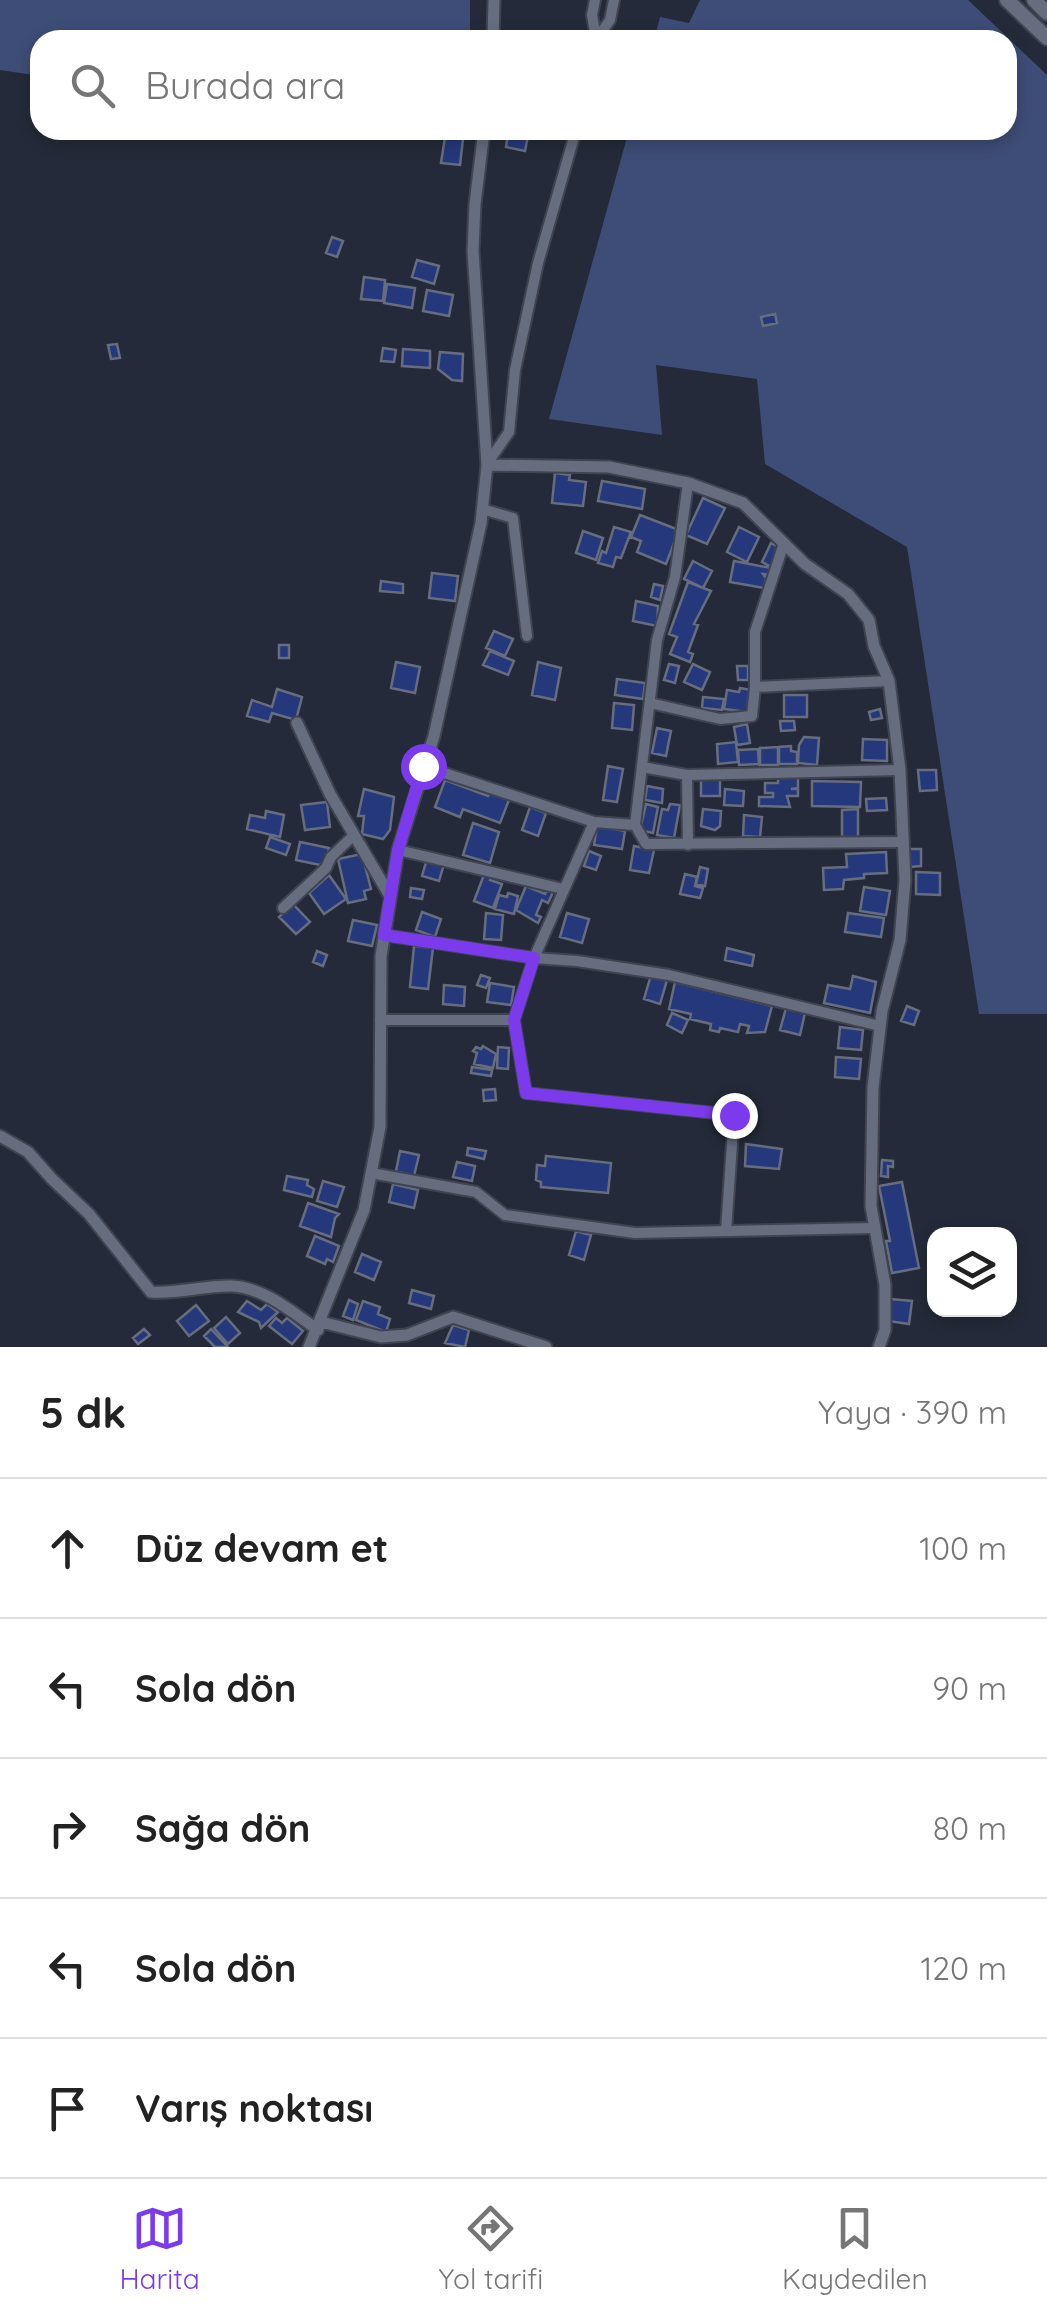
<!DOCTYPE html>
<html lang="tr">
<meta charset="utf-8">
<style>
:root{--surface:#fff;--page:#f6f6f6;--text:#222;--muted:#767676;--line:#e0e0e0;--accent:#7c3aed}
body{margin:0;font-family:Quicksand,sans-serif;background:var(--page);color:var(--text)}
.controls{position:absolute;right:30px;bottom:30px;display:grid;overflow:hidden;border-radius:20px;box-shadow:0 5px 15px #0003}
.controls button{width:90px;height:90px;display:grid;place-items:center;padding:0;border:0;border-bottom:2px solid var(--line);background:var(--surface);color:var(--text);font:50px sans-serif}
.stop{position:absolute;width:30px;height:30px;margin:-22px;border:8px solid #7c3aed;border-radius:50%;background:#fff}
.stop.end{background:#7c3aed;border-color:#fff;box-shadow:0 2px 10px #0008}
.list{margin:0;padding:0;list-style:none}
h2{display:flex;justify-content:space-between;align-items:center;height:130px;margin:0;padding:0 40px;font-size:42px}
h2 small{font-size:32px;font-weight:400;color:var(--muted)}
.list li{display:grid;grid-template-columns:65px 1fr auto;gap:30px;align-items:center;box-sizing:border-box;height:140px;padding:0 40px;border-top:2px solid var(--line)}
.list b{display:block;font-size:38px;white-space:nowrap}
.list em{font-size:32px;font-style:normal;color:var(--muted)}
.icon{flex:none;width:55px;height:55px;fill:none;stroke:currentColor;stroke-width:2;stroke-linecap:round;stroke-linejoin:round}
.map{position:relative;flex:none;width:1047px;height:1347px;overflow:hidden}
.search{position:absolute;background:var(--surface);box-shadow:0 5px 15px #0003;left:30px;right:30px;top:30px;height:110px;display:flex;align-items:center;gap:25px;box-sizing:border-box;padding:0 35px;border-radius:30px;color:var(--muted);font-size:38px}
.sheet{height:830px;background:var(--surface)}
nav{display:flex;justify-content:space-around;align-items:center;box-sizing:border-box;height:140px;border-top:2px solid var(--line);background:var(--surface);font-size:28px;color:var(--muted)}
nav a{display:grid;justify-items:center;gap:5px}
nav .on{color:var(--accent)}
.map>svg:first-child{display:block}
</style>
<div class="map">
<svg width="1047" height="1347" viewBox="0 0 1047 1347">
<rect width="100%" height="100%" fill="#242a39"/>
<!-- green -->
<path fill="#3e4d77" d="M0,0H470V40H40V76L0,70Z
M700,0H968L1047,75V1014H979L907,547L765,464L757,379L656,365L662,435L549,419L629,130H1007V40H654L660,17L689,23Z"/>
<!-- building -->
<path fill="#25387c" stroke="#666d7e" stroke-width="2.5" d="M508,132L528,136L525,151L506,147Z
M445,137L463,139L460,165L441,163Z
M332,237L343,241L337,257L326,253Z
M417,260L439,266L434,284L412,277Z
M364,277L385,280L383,301L361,299Z
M387,284L415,288L412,308L384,303Z
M427,290L453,295L449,316L423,311Z
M775,314L777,323L763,326L761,317Z
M117,344L120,358L111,359L108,345Z
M383,348L396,350L394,362L381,361Z
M403,349L430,351V368L402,366Z
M440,352L463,354L462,381L452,380L438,369Z
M555,473L570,475L569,480L586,482L583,506L552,503Z
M602,481L645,489L642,509L598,501Z
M703,498L725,508L707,544L686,535Z
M640,515L679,530L666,564L637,552L641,541L631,537Z
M614,527L631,532L621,558L616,557L613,567L598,563L602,551L606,553Z
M739,527L759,537L747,562L727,552Z
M583,531L603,538L596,560L576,553Z
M771,543L780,548L772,567L762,562Z
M693,561L712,571L703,588L684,579Z
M734,561L771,568L770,575L763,574L766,578L764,588L730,582Z
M432,573L458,576L455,601L429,598Z
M381,581L403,584V593L380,591Z
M688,582L711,591L694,624L698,625L688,652L693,654L690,662L670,654L677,637L669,634Z
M654,584L663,586L660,600L651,597Z
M636,601L658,606L657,626L633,621Z
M494,631L513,639L505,656L486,648Z
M279,645H289V658H279Z
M490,651L514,661L508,675L483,665Z
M396,662L420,667L415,693L391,688Z
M538,662L561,668L555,700L532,695Z
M669,664L679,666L675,683L664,680Z
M693,664L710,672L702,690L684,682Z
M737,666H748V680H738Z
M617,679L645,683L643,699L615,695Z
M740,688L751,690L748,712L724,709L727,690L739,692Z
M277,689L302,697L296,720L272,713L269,722L247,716L252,700L272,707Z
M784,695H807V717H784Z
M703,697L724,699L722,710L702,708Z
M614,703L634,705L632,730L612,728Z
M880,709L882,718L871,720L869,712Z
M780,721H794L795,730L781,731Z
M747,724L750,743L737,745L734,727Z
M657,728L671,731L666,756L652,753Z
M804,737L819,738L817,765L798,763L799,745Z
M863,739L887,740V761L862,760Z
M736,742L738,762L718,764L717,744Z
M791,746V751L797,752V764H779V747Z
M778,747V765H760V748Z
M758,749L759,764L739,765L738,750Z
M608,766L623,769L617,802L603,800Z
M918,770H936L937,790L920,791Z
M778,777H798V788L791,789H798V796H787L790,807L759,806V797H773V793H765V783H778Z
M701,778H720V796H701Z
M445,780L488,796L490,793L509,800L500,823L463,809L460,817L435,807Z
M812,781L861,782L860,807L812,806Z
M647,786L663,789L662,803L645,800Z
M364,789L394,797L390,830L383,839L362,834L364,816H358Z
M725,789L744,791L743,806L724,805Z
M886,798L887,810L867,811L866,799Z
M327,802L330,827L305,830L301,805Z
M646,804L658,807L653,833L640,830Z
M670,804L680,805L674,838L657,835L662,809L668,810Z
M530,807L546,813L538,836L522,830Z
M703,809L721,811L720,826L715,830L701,826Z
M858,809V838H842V810Z
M266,811L284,815L280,837L247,829L250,815L265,818Z
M744,815L762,817L760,837L743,836Z
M473,823L499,832L490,863L463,855Z
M597,826L625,831L622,849L594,845Z
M270,837L290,844L286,855L266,848Z
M300,842L329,848L325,866L296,860Z
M634,846L654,850L649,873L630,870Z
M909,849H921V866L910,867Z
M589,851L601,856L596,870L584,866Z
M886,852L887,873L864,874V878L844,880L843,889L824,890L823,868L847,867L846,854Z
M362,854L371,889L364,891L366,899L348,903L338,859Z
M427,859L444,864L439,881L422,876Z
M700,867L708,869L705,886L696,884Z
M485,872L492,875L490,880L502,884L493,908L474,901Z
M916,872L940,873V895L916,894Z
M685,874L697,877L695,886L703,888L700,898L680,894Z
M329,875L346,899L324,914L309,893Z
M526,886L545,894L548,888L554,890L548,903L542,900L536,915L541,917L538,923L516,910Z
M864,887L890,891L886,915L860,911Z
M411,888L424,890L422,899L410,897Z
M508,893L518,896L514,914L495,909L499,895L507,897Z
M293,904L310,922L296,934L279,917Z
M422,912L441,919L435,937L416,930Z
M486,913L503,915L501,940L484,939Z
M567,913L589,919L582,943L560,937Z
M848,913L884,918L881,937L845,932Z
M353,920L377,925L372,946L348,941Z
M414,946L433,948L428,989L410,987Z
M727,948L754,955L752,966L725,960Z
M317,951L327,955L323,966L313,962Z
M481,975L490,978L486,988L477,985Z
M651,975L667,980L660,1004L644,999Z
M853,976L876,982L870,1013L824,1003L828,985L850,989Z
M675,982L772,1006L765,1032L747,1033L749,1026L740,1024L738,1032L720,1028L719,1032L710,1030L711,1024L690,1019L691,1014L669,1009Z
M490,983L514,987L511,1005L487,1002Z
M444,985L465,987L464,1006L443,1004Z
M907,1006L919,1011L914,1025L901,1021Z
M786,1008L805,1013L800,1035L780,1030Z
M672,1013L688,1020L682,1033L667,1025Z
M840,1027L863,1030L861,1050L838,1048Z
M483,1046L496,1054L493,1068L474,1064L477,1053L473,1051L476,1047L481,1049Z
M498,1047L509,1048L508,1069L497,1068Z
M836,1057L861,1059L859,1079L835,1077Z
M472,1067L492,1070L491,1076L471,1073Z
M495,1089L496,1100L484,1101L483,1090Z
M746,1144L782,1149L779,1169L745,1166Z
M468,1148L486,1151L484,1159L467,1155Z
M400,1151L419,1155L414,1176L396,1171Z
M546,1156L611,1163L608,1193L541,1187V1182L536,1180L537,1165L545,1166Z
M882,1160L893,1161V1167L888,1166V1177L881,1176Z
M457,1162L475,1166L472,1181L453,1177Z
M287,1176L308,1180L307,1185L314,1189L312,1197L284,1190Z
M323,1181L344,1187L337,1207L317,1201Z
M902,1182L919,1268L892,1273L886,1241H890L879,1186Z
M393,1184L418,1190L414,1208L389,1202Z
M308,1203L339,1214L335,1218L331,1237L300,1226Z
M576,1231L591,1235L584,1260L569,1255Z
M315,1236L339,1246L333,1262L327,1259L325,1264L307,1256Z
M362,1254L381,1262L374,1280L355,1272Z
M412,1290L434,1296L431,1309L409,1303Z
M890,1299L912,1301L909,1324L888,1321Z
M349,1300L358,1304L353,1320L343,1316Z
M247,1301L261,1310L267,1304L278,1312L261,1328L259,1322L238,1312Z
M363,1301L380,1307L378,1314L390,1319L386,1332L356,1320Z
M196,1305L209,1321L189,1336L177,1321Z
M226,1317L240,1333L228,1344L214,1328Z
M276,1318L282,1323L287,1318L303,1331L292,1344L269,1326Z
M453,1325L469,1330L465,1347L445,1343Z
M144,1329L150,1335L138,1344L133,1338Z
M211,1329L228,1347H215L204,1336Z"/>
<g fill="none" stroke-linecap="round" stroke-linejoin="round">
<defs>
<path id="minor" d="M595,0L592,15L596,38
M596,40L610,20L614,0
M487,464L509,432L515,370L538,263L576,130
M688,483L675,577L657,640L635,825L594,822L534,958L577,961L669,975L880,1026
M482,509L513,518L527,636
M784,543L755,632V687L889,681
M650,703L720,719L752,716L755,687
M423,766L594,822
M642,767L687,775
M635,825L646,844L903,842
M688,845L687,775L900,770
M398,850L563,889
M283,908L326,868L331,857L354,835
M384,935L534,958L514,1020L526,1093L734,1115L726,1231
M380,1020H514
M371,1173L476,1192L505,1215L635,1233L875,1228"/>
<path id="tertiary" d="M493,40L494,0
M487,465L609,467L688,483L743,503L805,564L848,594L869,620L874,646L889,681L900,770L905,880L900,940L882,1011L873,1087L871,1206L885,1285V1330L879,1347
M297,723L330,794L390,896
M0,1136L28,1152L52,1179L89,1214L151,1292C179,1294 206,1285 232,1286C265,1288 292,1312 318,1330
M321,1322L381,1337L407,1335L453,1317L546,1347
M309,1347L364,1210L380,1127L381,956L398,850L434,736L481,523L487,465L473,251L475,204L484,130"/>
<path id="secondary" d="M1007,0L1047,38
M1034,0L1047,13"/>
</defs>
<!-- minor casing -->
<use href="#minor" stroke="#3f4450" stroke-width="14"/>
<!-- tertiary casing -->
<use href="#tertiary" stroke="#3f4450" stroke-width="15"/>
<!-- secondary casing -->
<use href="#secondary" stroke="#3f4450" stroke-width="18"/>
<!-- minor -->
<use href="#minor" stroke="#666d7f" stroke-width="10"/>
<!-- tertiary -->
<use href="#tertiary" stroke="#666d7f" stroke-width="11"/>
<!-- secondary -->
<use href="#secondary" stroke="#666d7f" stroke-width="14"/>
</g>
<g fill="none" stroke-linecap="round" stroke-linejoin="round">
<!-- route -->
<path stroke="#7c3aed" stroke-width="12" d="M423,766L398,850L384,935L534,958L514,1020L526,1093L734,1115"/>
</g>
</svg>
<div class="controls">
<button><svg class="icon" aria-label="layers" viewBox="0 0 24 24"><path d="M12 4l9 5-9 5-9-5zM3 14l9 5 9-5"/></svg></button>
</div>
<div class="stop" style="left:423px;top:766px"></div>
<div class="stop end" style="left:734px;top:1115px"></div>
<div class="search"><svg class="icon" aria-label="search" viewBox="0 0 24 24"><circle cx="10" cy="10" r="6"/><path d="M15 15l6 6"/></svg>Burada ara</div>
</div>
<section class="sheet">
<h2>5 dk<small>Yaya · 390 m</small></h2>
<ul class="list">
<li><svg class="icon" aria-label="ahead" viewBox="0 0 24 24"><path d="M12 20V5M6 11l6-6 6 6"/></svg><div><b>Düz devam et</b></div><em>100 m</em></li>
<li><svg class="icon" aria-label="left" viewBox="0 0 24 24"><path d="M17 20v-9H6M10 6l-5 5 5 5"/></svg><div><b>Sola dön</b></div><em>90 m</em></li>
<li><svg class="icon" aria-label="right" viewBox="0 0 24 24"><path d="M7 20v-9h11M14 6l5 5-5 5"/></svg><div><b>Sağa dön</b></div><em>80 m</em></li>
<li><svg class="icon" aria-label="left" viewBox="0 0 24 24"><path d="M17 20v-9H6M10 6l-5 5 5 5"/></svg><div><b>Sola dön</b></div><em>120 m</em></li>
<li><svg class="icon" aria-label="arrive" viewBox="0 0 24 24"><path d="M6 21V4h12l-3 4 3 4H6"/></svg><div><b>Varış noktası</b></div></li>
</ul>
</section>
<nav>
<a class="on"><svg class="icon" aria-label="map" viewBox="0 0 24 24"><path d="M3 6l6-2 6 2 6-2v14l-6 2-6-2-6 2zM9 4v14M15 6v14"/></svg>Harita</a>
<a><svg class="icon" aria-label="directions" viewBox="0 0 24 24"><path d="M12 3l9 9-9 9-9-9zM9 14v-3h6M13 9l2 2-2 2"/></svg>Yol tarifi</a>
<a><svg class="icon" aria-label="saved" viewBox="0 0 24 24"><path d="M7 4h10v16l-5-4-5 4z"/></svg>Kaydedilen</a>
</nav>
